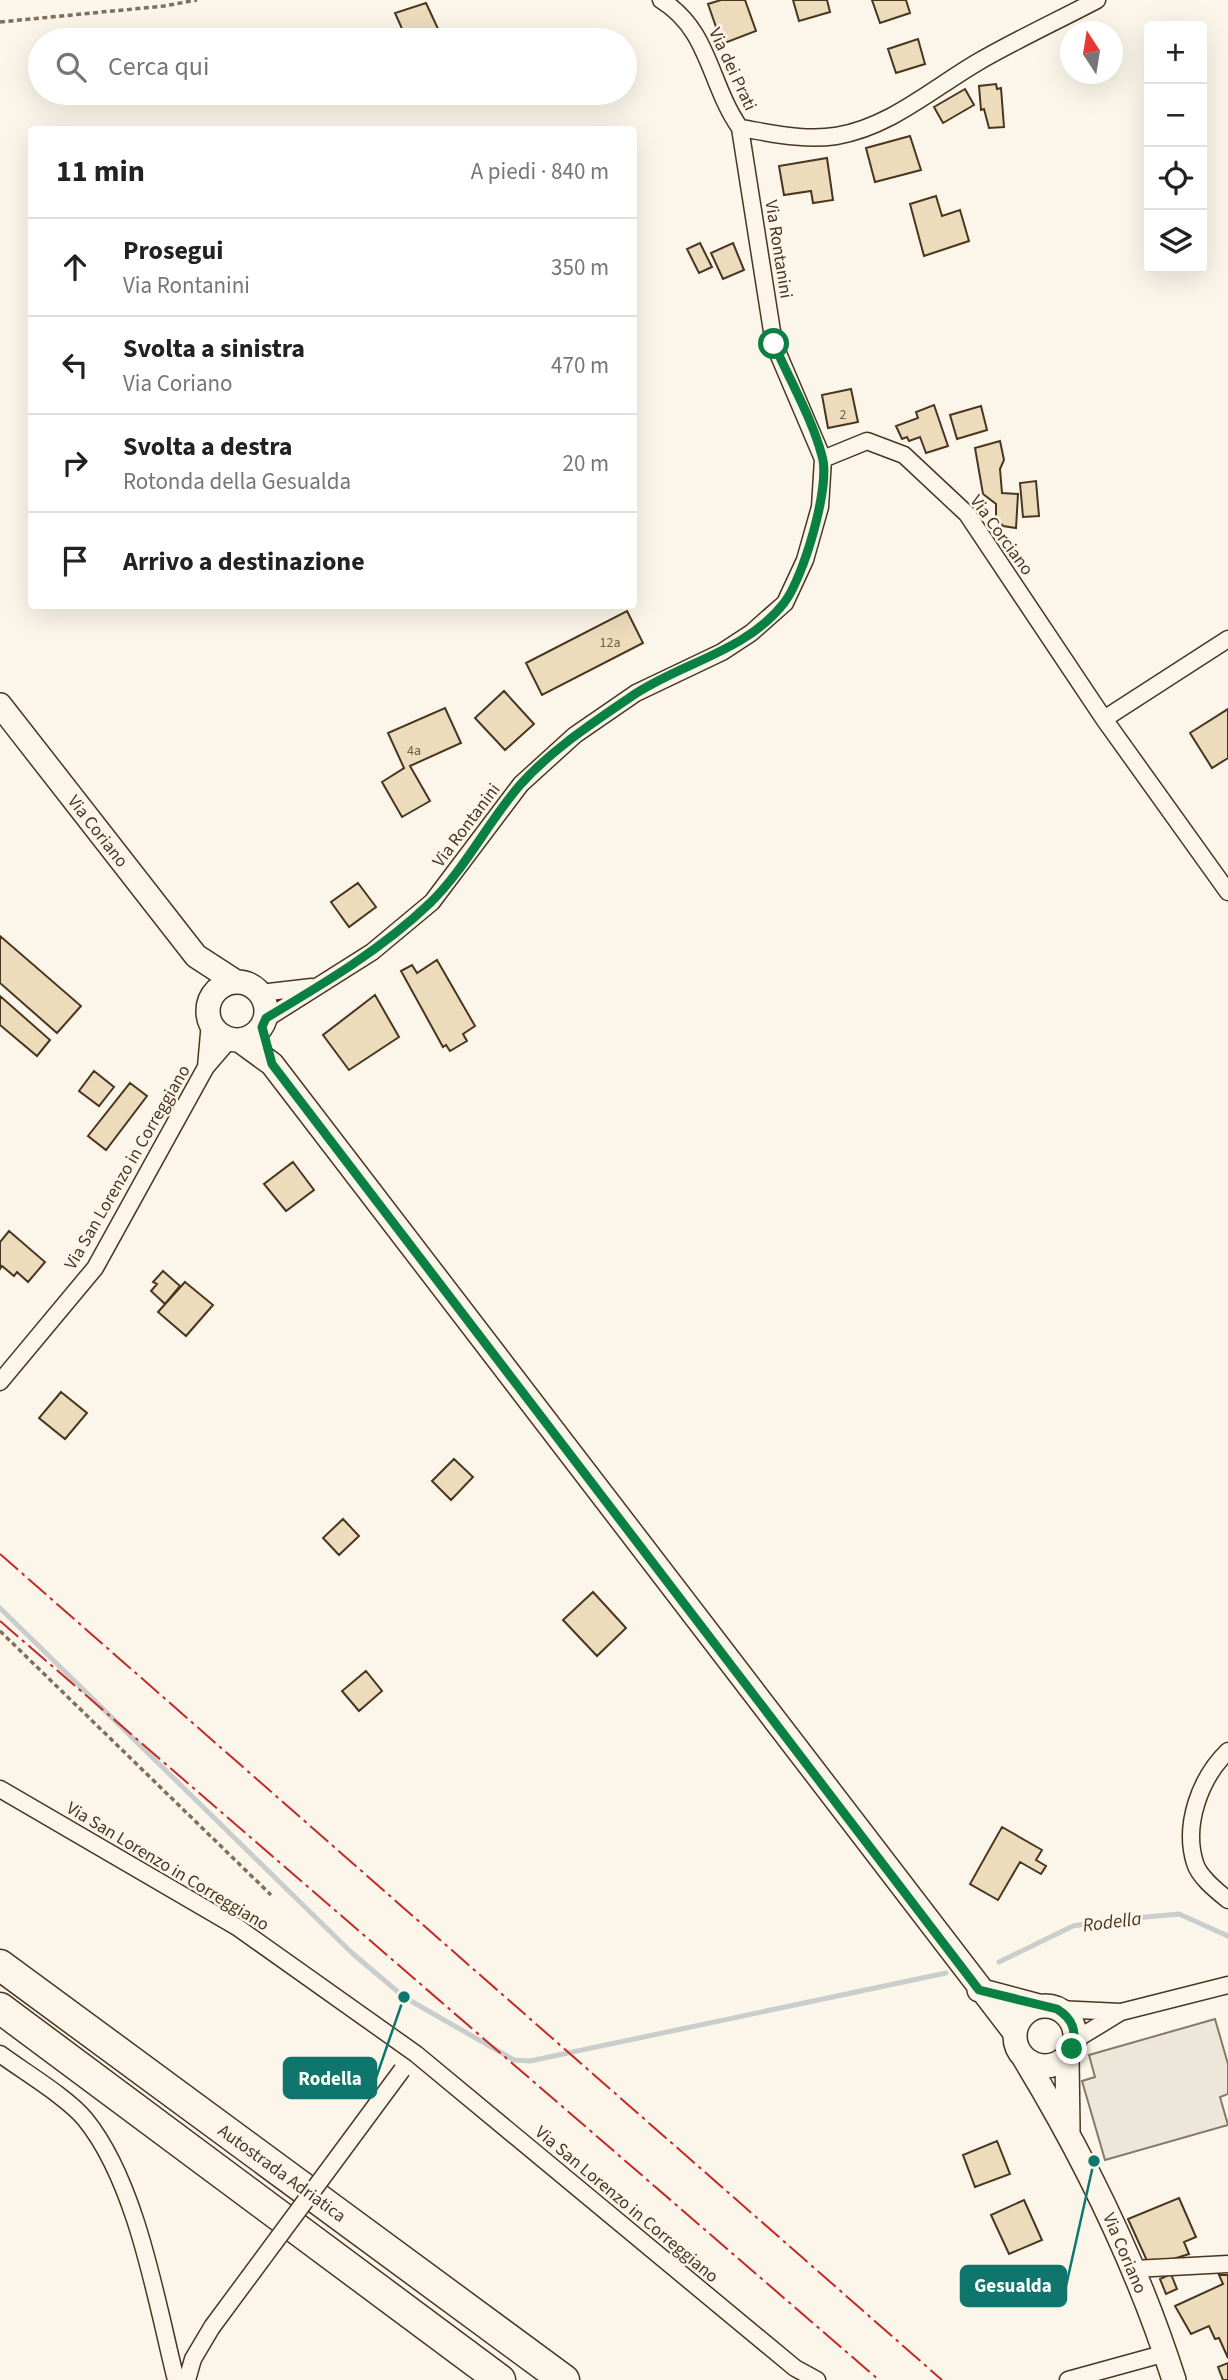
<!DOCTYPE html>
<html lang="it">
<meta charset="utf-8">
<style>
:root{--surface:#fff;--page:#f6f6f6;--text:#222;--muted:#767676;--line:#e0e0e0}
body{margin:0;font-family:"Source Sans 3",sans-serif;background:var(--page);color:var(--text)}
.controls{position:absolute;right:21px;top:21px;display:grid;overflow:hidden;border-radius:7px;box-shadow:0 7px 28px #0002}
.controls button{width:63px;height:63px;display:grid;place-items:center;padding:0;border:0;border-bottom:2px solid var(--line);background:var(--surface);color:var(--text);font:35px sans-serif}
.compass{position:absolute;left:1060px;top:21px;width:63px;height:63px;border-radius:50%;background:var(--surface);box-shadow:0 7px 28px #0002;rotate:348deg}
.stop{position:absolute;width:21px;height:21px;margin:-16px;border:5px solid #0b8043;border-radius:50%;background:#fff}
.stop.end{background:#0b8043;border-color:#fff;box-shadow:0 2px 7px #0008}
.list{margin:0;padding:0;list-style:none}
h2{display:flex;justify-content:space-between;align-items:center;height:91px;margin:0;padding:0 28px;font-size:30px}
h2 small{font-size:23px;font-weight:400;color:var(--muted)}
.list li{display:grid;grid-template-columns:46px 1fr auto;gap:21px;align-items:center;box-sizing:border-box;height:98px;padding:0 28px;border-top:2px solid var(--line)}
.list b{display:block;font-size:26px;white-space:nowrap}
.list p{margin:0;font-size:23px;white-space:nowrap;color:var(--muted)}
.list em{font-size:23px;font-style:normal;color:var(--muted)}
.icon{flex:none;width:38px;height:38px;fill:none;stroke:currentColor;stroke-width:2;stroke-linecap:round;stroke-linejoin:round}
.map{position:relative;flex:none;width:1228px;height:2380px;overflow:hidden}
.search{position:absolute;background:var(--surface);box-shadow:0 7px 28px #0002;left:28px;top:28px;width:609px;height:77px;display:flex;align-items:center;gap:18px;box-sizing:border-box;padding:0 24px;border-radius:38px;color:var(--muted);font-size:26px}
.panel{position:absolute;background:var(--surface);box-shadow:0 7px 28px #0002;left:28px;top:126px;width:609px;height:483px;border-radius:7px}
.map>svg:first-child{display:block}
</style>
<div class="map">
<svg width="1228" height="2380" viewBox="0 0 1228 2380">
<rect width="100%" height="100%" fill="#fbf6e9"/>
<!-- parking -->
<path fill="#ede7d9" stroke="#887966" stroke-width="2" d="M1215,2019L1228,2064V2094L1220,2097L1228,2125L1105,2160L1082,2081L1095,2077L1089,2055Z"/>
<g fill="none" stroke-linecap="round" stroke-linejoin="round">
<!-- stream -->
<path stroke="#c9cecd" stroke-width="5" d="M0,1608L352,1953L404,1997L514,2060L530,2061L946,1973
M999,1962L1073,1926L1103,1921L1179,1914L1228,1936"/>
</g>
<!-- building -->
<path fill="#ecdcbc" stroke="#4a3520" stroke-width="2" d="M721,0H745L756,31L722,44L708,4Z
M793,0H827L830,12L799,21Z
M872,0H906L910,13L880,23Z
M426,3L439,31L417,40H407L395,13Z
M918,39L925,64L896,73L888,49Z
M996,84L997,89L1001,88L1004,127L989,128L984,109L981,110L979,86Z
M965,89L974,105L943,123L934,107Z
M910,136L921,170L875,182L866,148Z
M827,158L833,200L813,203L811,191L784,195L779,166Z
M936,196L942,216L960,210L969,241L924,256L910,204Z
M700,243L712,267L699,273L687,249Z
M733,243L744,270L723,279L711,253Z
M851,389L858,422L828,428L822,395Z
M934,405L948,446L926,453L920,437L909,441L907,437L902,439L896,426L918,418L916,412Z
M981,406L987,430L957,439L950,415Z
M1000,441L1004,460L1000,469L1002,493L1018,494L1016,528L1003,526L996,518V504L983,494L975,448Z
M1036,481L1039,516L1023,517L1020,483Z
M627,611L643,643L542,695L526,663Z
M504,691L534,724L505,750L475,718Z
M445,708L461,743L410,766L430,801L402,817L382,782L404,768L388,733Z
M1228,709V758L1212,768L1190,733Z
M358,883L376,907L349,927L331,902Z
M0,936L81,1006L57,1033L0,983Z
M437,960L475,1026L463,1034L467,1041L450,1051L446,1045L443,1047L401,971L412,965L417,973Z
M375,995L399,1037L349,1070L323,1035Z
M0,996L50,1040L37,1056L0,1025Z
M94,1071L114,1087L99,1106L79,1091Z
M130,1083L147,1096L106,1150L88,1136Z
M293,1162L314,1190L286,1211L264,1184Z
M9,1231L45,1262L28,1282L17,1272L14,1276L2,1266L0,1269V1242Z
M163,1271L180,1286L165,1304L151,1291L157,1284L153,1282Z
M185,1282L213,1305L186,1336L158,1312Z
M61,1392L87,1413L65,1439L39,1418Z
M454,1459L473,1477L451,1500L432,1481Z
M343,1519L359,1536L339,1555L323,1538Z
M593,1592L626,1628L597,1656L563,1620Z
M366,1671L382,1691L359,1711L342,1691Z
M1002,1827L1042,1850L1036,1860L1046,1866L1041,1874L1020,1862L998,1900L970,1884Z
M997,2141L1010,2174L975,2187L963,2155Z
M1179,2198L1196,2237L1184,2242L1189,2254L1154,2265L1148,2263L1128,2219Z
M1024,2200L1042,2240L1009,2254L991,2215Z
M1171,2274L1177,2289L1166,2294L1160,2279Z
M1219,2275H1228V2358L1219,2338L1215,2339L1209,2326L1191,2334L1175,2306L1223,2284Z
M1228,2363V2380H1223L1218,2367Z"/>
<g fill="none" stroke-linecap="round" stroke-linejoin="round">
<defs>
<path id="minor" d="M661,0C710,30 709,84 740,128
M823,459L867,441L904,455L967,514L1104,719L1228,892
M1104,719L1228,639
M260,993L312,987
M266,1019L372,952L432,902L521,784L575,735L636,693L722,652L751,633L785,603L805,560L820,507L823,459L774,344L740,128C771,133 804,141 836,136C890,127 932,89 978,62C1016,40 1057,21 1097,0
M206,1067L210,1022
M0,1382L95,1268L206,1067L230,1039
M1228,1751C1200,1778 1183,1825 1195,1863C1199,1877 1217,1891 1228,1900
M0,1789L237,1927L416,2054L795,2368L817,2380
M1057,2009L1121,2012
M1075,2040L1121,2012L1228,1985
M0,2054C23,2071 68,2098 85,2119C137,2183 156,2300 176,2380
M1134,2269L1228,2264
M187,2380L193,2359L212,2327
M1068,2380L1166,2353"/>
<path id="secondary" d="M0,705L196,956L236,982
M208 1011a29 29 0 1 1 58 0a29 29 0 1 1-58 0Z
M239,1040L272,1064L1015,2033
M979,1990L1039,2006
M1015 2036a30 30 0 1 1 60 0a30 30 0 1 1-60 0Z
M1067,2057L1068,2130
M1024,2058C1086,2160 1138,2267 1174,2380"/>
<path id="motorway" d="M0,1965L564,2380
M0,2008L500,2380"/>
</defs>
<!-- minor casing -->
<use href="#minor" stroke="#4a3520" stroke-width="19"/>
<!-- secondary casing -->
<use href="#secondary" stroke="#4a3520" stroke-width="26"/>
<!-- motorway casing -->
<use href="#motorway" stroke="#4a3520" stroke-width="33"/>
<!-- path -->
<path stroke="#7f6f5c" stroke-width="3.5" stroke-dasharray="5 3.5" stroke-linecap="butt" d="M0,22L164,6L197,0
M0,1631L271,1895"/>
<!-- minor -->
<use href="#minor" stroke="#fbf6e9" stroke-width="16"/>
<!-- secondary -->
<use href="#secondary" stroke="#fbf6e9" stroke-width="23"/>
<!-- motorway -->
<use href="#motorway" stroke="#fbf6e9" stroke-width="30"/>
<defs>
<path id="minor-bridge" d="M212,2327L402,2070"/>
</defs>
<!-- minor-bridge casing -->
<use href="#minor-bridge" stroke="#4a3520" stroke-width="19" stroke-linecap="butt"/>
<!-- minor-bridge -->
<use href="#minor-bridge" stroke="#fbf6e9" stroke-width="16"/>
<!-- power -->
<path stroke="#c62828" stroke-width="2" stroke-dasharray="24 5 3.5 5" stroke-linecap="butt" d="M0,1554L942,2380
M0,1621L879,2380"/>
</g>
<g fill="none" stroke-linecap="round" stroke-linejoin="round">
<!-- route -->
<path stroke="#0b8043" stroke-width="9" d="M774,344C790,381 812,418 822,456C831,486 803,579 784,603C746,652 680,663 632,696C593,723 552,749 520,785C488,822 465,869 430,903C381,950 323,984 266,1018L262,1027L272,1064L979,1990L1057,2009C1073,2019 1077,2031 1072,2049"/>
</g>
<g text-anchor="middle" stroke-width="5" stroke-linejoin="round" paint-order="stroke">
<!-- number labels -->
<g font-size="14" fill="#725f47">
<text x="843" y="419">2</text>
<text x="610" y="647">12a</text>
<text x="414" y="755">4a</text>
</g>
<!-- street labels -->
<g font-size="18" fill="#4a3520" stroke="#fbf6e9">
<text transform="translate(733 69) rotate(65)" y="6">Via dei Prati</text>
<text transform="translate(779 249) rotate(81)" y="6">Via Rontanini</text>
<text transform="translate(1002 535) rotate(54)" y="6">Via Corciano</text>
<text transform="translate(466 825) rotate(-53)" y="6">Via Rontanini</text>
<text transform="translate(98 831) rotate(52)" y="6">Via Coriano</text>
<text transform="translate(127 1167) rotate(-60)" y="6">Via San Lorenzo in Correggiano</text>
<text transform="translate(168 1866) rotate(31)" y="6">Via San Lorenzo in Correggiano</text>
<text transform="translate(282 2173) rotate(36)" y="6">Autostrada Adriatica</text>
<text transform="translate(627 2204) rotate(40)" y="6">Via San Lorenzo in Correggiano</text>
<text transform="translate(1125 2253) rotate(67)" y="6">Via Coriano</text>
</g>
<!-- water labels -->
<g font-size="19" font-style="italic" fill="#4a3520" stroke="#fbf6e9">
<text transform="translate(1112 1921) rotate(-7)" y="7">Rodella</text>
</g>
</g>
<!-- callouts -->
<path fill="none" stroke="#0f766e" stroke-width="2.5" d="M404 1997L376 2078M1094 2161L1066 2286"/>
<g fill="#0f766e" stroke="#fbf6e9" stroke-width="2.5">
<circle cx="404" cy="1997" r="7"/>
<circle cx="1094" cy="2161" r="7"/>
</g>
<g fill="#0f766e" stroke="#0f766e" stroke-width="2.5">
<rect x="284" y="2058" width="92" height="40" rx="7"/>
<rect x="961" y="2266" width="105" height="40" rx="7"/>
</g>
<g font-size="19" text-anchor="middle" font-weight="bold" fill="#fff">
<text x="330" y="2085">Rodella</text>
<text x="1013" y="2292">Gesualda</text>
</g>
</svg>
<div class="controls">
<button>+</button>
<button>−</button>
<button><svg class="icon" aria-label="locate" viewBox="0 0 24 24"><circle cx="12" cy="12" r="6"/><path d="M12 2v4M12 18v4M2 12h4M18 12h4"/></svg></button>
<button><svg class="icon" aria-label="layers" viewBox="0 0 24 24"><path d="M12 4l9 5-9 5-9-5zM3 14l9 5 9-5"/></svg></button>
</div>
<svg class="compass" viewBox="-18 -18 36 36"><path d="M0-13l5 13h-10z" fill="#e53935"/><path d="M0 13l5-13h-10z" fill="#767676"/></svg>
<div class="stop" style="left:774px;top:344px"></div>
<div class="stop end" style="left:1072px;top:2049px"></div>
<div class="search"><svg class="icon" aria-label="search" viewBox="0 0 24 24"><circle cx="10" cy="10" r="6"/><path d="M15 15l6 6"/></svg>Cerca qui</div>
<section class="panel">
<h2>11 min<small>A piedi · 840 m</small></h2>
<ul class="list">
<li><svg class="icon" aria-label="ahead" viewBox="0 0 24 24"><path d="M12 20V5M6 11l6-6 6 6"/></svg><div><b>Prosegui</b><p>Via Rontanini</p></div><em>350 m</em></li>
<li><svg class="icon" aria-label="left" viewBox="0 0 24 24"><path d="M17 20v-9H6M10 6l-5 5 5 5"/></svg><div><b>Svolta a sinistra</b><p>Via Coriano</p></div><em>470 m</em></li>
<li><svg class="icon" aria-label="right" viewBox="0 0 24 24"><path d="M7 20v-9h11M14 6l5 5-5 5"/></svg><div><b>Svolta a destra</b><p>Rotonda della Gesualda</p></div><em>20 m</em></li>
<li><svg class="icon" aria-label="arrive" viewBox="0 0 24 24"><path d="M6 21V4h12l-3 4 3 4H6"/></svg><div><b>Arrivo a destinazione</b></div></li>
</ul>
</section>
</div>
